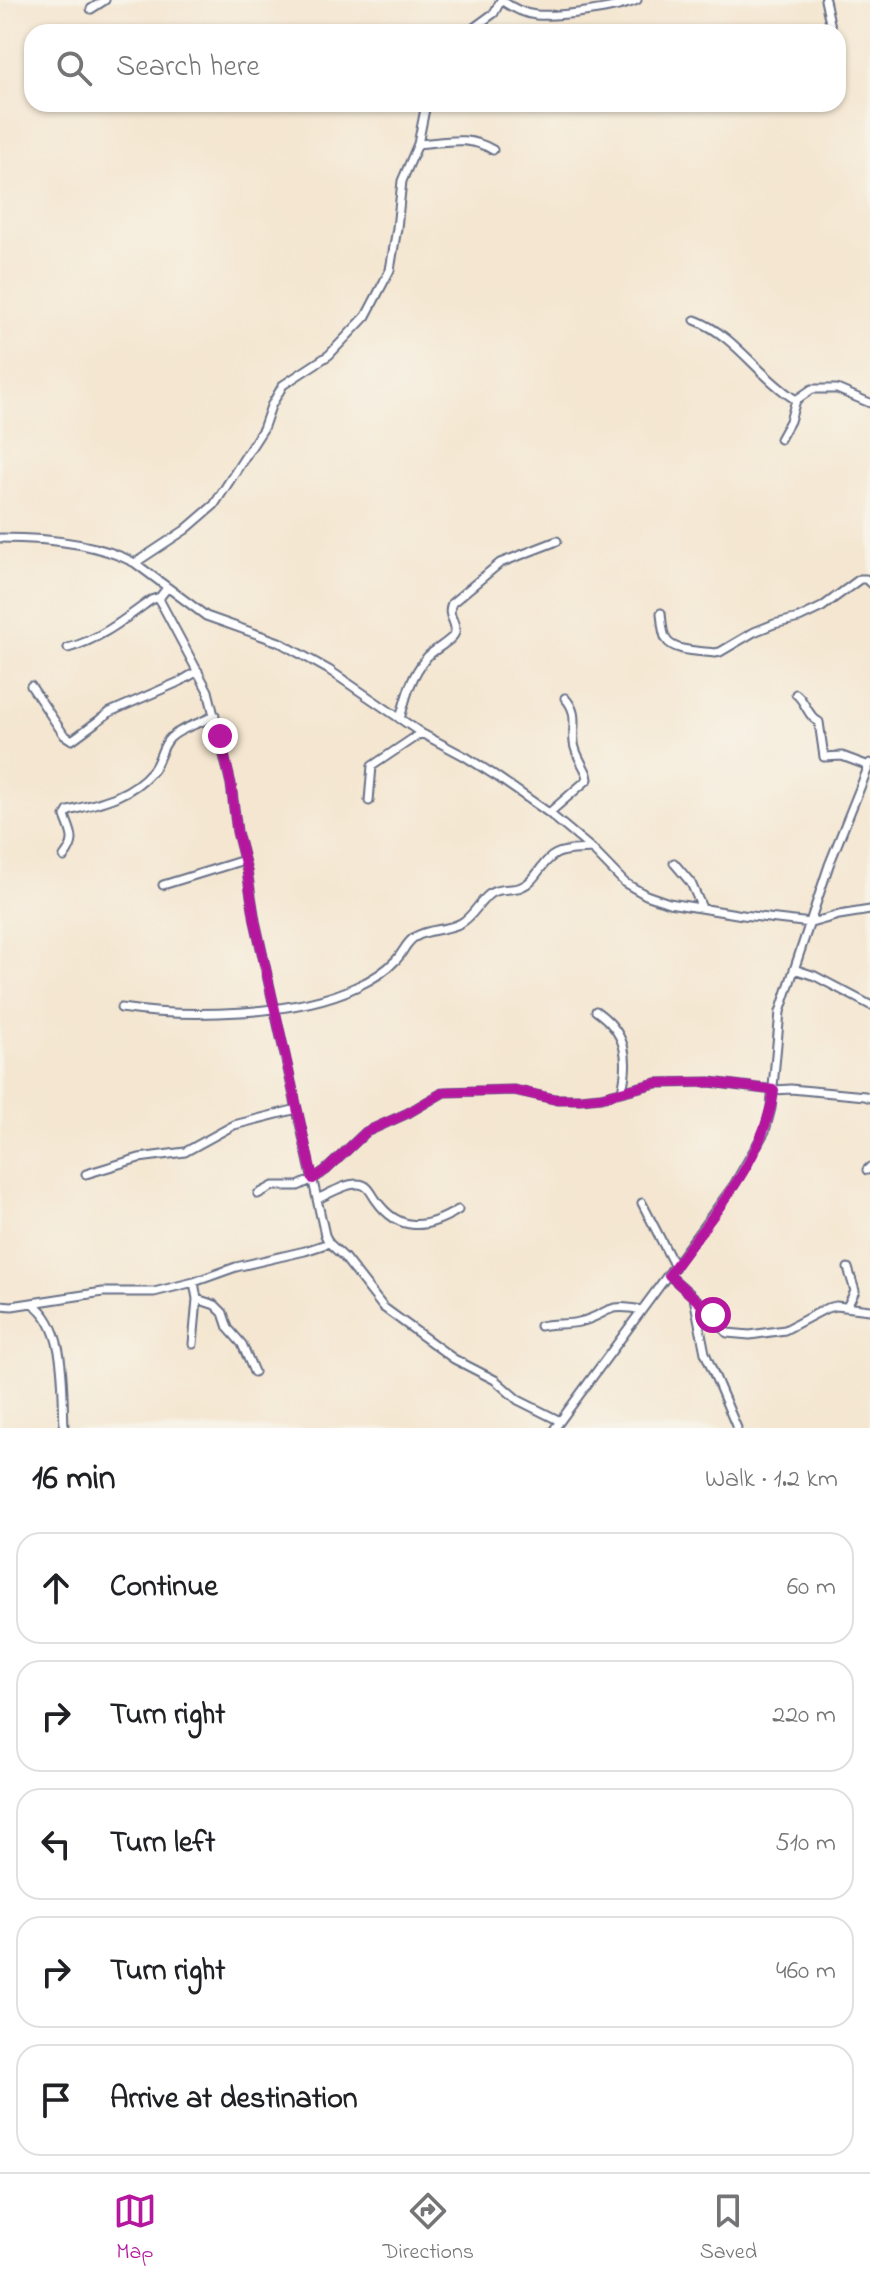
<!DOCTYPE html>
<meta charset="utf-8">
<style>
:root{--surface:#fff;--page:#f2f2f2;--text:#202124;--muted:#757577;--line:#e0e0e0;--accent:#b5179e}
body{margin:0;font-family:"Indie Flower",sans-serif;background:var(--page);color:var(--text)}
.stop{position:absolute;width:24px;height:24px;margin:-18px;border:6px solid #b5179e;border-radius:50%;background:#fff}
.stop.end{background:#b5179e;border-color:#fff;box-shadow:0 2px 8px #0008}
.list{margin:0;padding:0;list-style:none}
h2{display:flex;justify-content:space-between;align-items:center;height:104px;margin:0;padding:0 32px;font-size:34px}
h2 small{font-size:26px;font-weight:400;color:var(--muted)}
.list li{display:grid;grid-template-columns:52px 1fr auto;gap:24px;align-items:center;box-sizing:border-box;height:112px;margin:0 16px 16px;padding:0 16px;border:2px solid var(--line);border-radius:24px}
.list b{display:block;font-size:30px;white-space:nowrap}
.list em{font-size:26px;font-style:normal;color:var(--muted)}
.icon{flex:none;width:44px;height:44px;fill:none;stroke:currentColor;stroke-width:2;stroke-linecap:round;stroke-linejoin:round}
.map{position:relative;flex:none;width:870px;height:1428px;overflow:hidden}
.search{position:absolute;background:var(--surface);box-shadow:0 2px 6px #0004;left:24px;right:24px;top:24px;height:88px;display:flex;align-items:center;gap:20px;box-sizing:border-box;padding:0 28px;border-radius:24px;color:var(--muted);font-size:30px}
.sheet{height:744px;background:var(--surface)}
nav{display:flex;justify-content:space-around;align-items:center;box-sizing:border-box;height:112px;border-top:2px solid var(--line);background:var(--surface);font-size:22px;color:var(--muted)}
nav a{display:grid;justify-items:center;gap:4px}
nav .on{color:var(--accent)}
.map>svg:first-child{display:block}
</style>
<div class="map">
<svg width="870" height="1428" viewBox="0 0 870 1428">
<rect width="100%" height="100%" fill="#f7f3e8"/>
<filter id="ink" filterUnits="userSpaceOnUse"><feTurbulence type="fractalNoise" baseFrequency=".0125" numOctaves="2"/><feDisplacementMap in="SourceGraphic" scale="16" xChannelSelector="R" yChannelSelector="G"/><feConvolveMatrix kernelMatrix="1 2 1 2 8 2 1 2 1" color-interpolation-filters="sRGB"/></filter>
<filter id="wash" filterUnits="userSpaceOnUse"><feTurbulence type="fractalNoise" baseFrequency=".006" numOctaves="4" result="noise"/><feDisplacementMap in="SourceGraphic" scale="32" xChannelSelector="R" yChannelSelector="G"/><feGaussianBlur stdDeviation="1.8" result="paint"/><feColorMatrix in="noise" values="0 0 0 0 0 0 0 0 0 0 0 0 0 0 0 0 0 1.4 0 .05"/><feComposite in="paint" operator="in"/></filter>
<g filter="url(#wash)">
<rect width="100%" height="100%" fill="#f4e6d0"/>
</g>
<g filter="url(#ink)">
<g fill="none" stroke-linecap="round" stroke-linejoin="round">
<defs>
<path id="minor" d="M501,0C511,7 524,14 536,15C559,17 617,9 637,0
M825,0L832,32
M91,9L105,0
M468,32L494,13L501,0
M418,144C446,142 468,135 493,150
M695,320C735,335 759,377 796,400
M780,439L790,421L796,400L812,389H837L870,403
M0,538C43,538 96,542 135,563L206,616L279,642L329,670L421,733L466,757L496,776L549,813L592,849L625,883L646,895L669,903L743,915L811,923L839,915L870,910
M135,563L185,530L214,505L263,429L271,406L283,385L329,355L366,316L390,270L397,228L402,181L418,144L426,104
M167,588L160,597V601L208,691L231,784L237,832L247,871L255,921L325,1235L329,1243L344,1257L383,1307L454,1359L495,1380L518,1400L560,1421
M661,613C662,621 662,632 666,639C673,652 701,651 715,653L720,652L754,632L774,624L799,618L822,607L860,579H866L870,583
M68,648C99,640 125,619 151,600L160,597
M31,686L64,735L72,740L110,712L181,681L198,671
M796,694C806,702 808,717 819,722L824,757L842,756L869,766
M400,719C406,696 411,676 427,657C433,650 454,640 455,632C457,621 446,617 452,603L500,563L557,541
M369,801L372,766L421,733
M549,813L588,779L587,774C583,764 575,754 574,743C572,724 579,714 565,698
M64,857C77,840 72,835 65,816L68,811C99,803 130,797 152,771C160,762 161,747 170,738C181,727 201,724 215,715
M674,863L691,883L702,908
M163,885L244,860
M794,969L815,976L870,1005
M121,1008C186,1018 296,1016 356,987C369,981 386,971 396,960C403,953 406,942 415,937C429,928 447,931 461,923C474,916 479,901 491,893C501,887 511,891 521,887C537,881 541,861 556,854C565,849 581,850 592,849
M596,1011C626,1032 630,1057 622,1091
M867,1170L870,1167
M86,1174L139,1158L185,1152L234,1125L297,1109
M258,1194L273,1186H298L313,1179L326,1170L366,1132L408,1113L444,1092L514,1090L554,1099H580L601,1097L656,1083L710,1082L774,1090L791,1089L865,1096L870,1098
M317,1199C329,1194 346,1183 358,1184C368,1184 371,1193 376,1200C399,1233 427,1229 458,1210
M642,1203L675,1267
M669,1275L705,1307L727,1333L750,1335L785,1330L827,1308L836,1306L870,1310
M694,1298L705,1353L737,1428
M197,1299L215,1305L223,1313L228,1328L242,1344L254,1372
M33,1304C67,1327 62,1391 64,1428
M0,1305L12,1306L103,1292H154L194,1282L236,1267L305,1251L329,1243
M847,1307L855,1291L848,1268
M540,1326C553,1323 567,1325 579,1322C609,1315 604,1302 641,1310
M193,1344L197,1299L194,1282
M555,1428L734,1185L765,1131L771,1108L780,1012L829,865L870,763"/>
</defs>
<!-- minor casing -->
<use href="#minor" stroke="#676f86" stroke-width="11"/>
<!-- minor -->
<use href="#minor" stroke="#fff" stroke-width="7"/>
</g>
</g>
<g fill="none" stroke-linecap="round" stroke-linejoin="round" filter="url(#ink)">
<!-- route -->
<path stroke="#b5179e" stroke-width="10" d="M220,736L231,784L237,832L247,871L255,921L313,1179L326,1170L366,1132L408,1113L444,1092L514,1090L554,1099H580L601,1097L656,1083L710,1082L774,1090C764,1163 709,1217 669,1275L713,1315"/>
</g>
</svg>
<div class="stop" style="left:713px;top:1315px"></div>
<div class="stop end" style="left:220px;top:736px"></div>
<div class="search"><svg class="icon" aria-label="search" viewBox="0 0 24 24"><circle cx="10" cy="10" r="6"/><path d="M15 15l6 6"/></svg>Search here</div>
</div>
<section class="sheet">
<h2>16 min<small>Walk · 1.2 km</small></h2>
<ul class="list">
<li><svg class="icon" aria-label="ahead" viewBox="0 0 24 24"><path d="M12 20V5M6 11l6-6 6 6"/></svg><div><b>Continue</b></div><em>60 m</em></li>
<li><svg class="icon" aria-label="right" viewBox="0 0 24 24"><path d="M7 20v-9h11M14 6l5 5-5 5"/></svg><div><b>Turn right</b></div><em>220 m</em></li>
<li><svg class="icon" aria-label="left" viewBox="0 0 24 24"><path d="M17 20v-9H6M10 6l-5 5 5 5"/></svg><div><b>Turn left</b></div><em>510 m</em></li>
<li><svg class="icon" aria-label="right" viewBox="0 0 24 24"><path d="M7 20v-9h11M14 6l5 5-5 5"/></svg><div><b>Turn right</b></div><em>460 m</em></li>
<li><svg class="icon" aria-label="arrive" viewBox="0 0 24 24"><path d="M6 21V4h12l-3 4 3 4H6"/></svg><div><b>Arrive at destination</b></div></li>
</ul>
</section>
<nav>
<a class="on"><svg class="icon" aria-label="map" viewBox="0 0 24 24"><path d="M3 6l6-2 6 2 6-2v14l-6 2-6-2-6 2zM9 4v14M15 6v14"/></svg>Map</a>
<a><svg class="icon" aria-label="directions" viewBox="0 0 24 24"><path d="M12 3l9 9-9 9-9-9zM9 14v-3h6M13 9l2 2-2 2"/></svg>Directions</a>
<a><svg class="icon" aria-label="saved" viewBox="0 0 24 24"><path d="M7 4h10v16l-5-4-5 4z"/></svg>Saved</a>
</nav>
